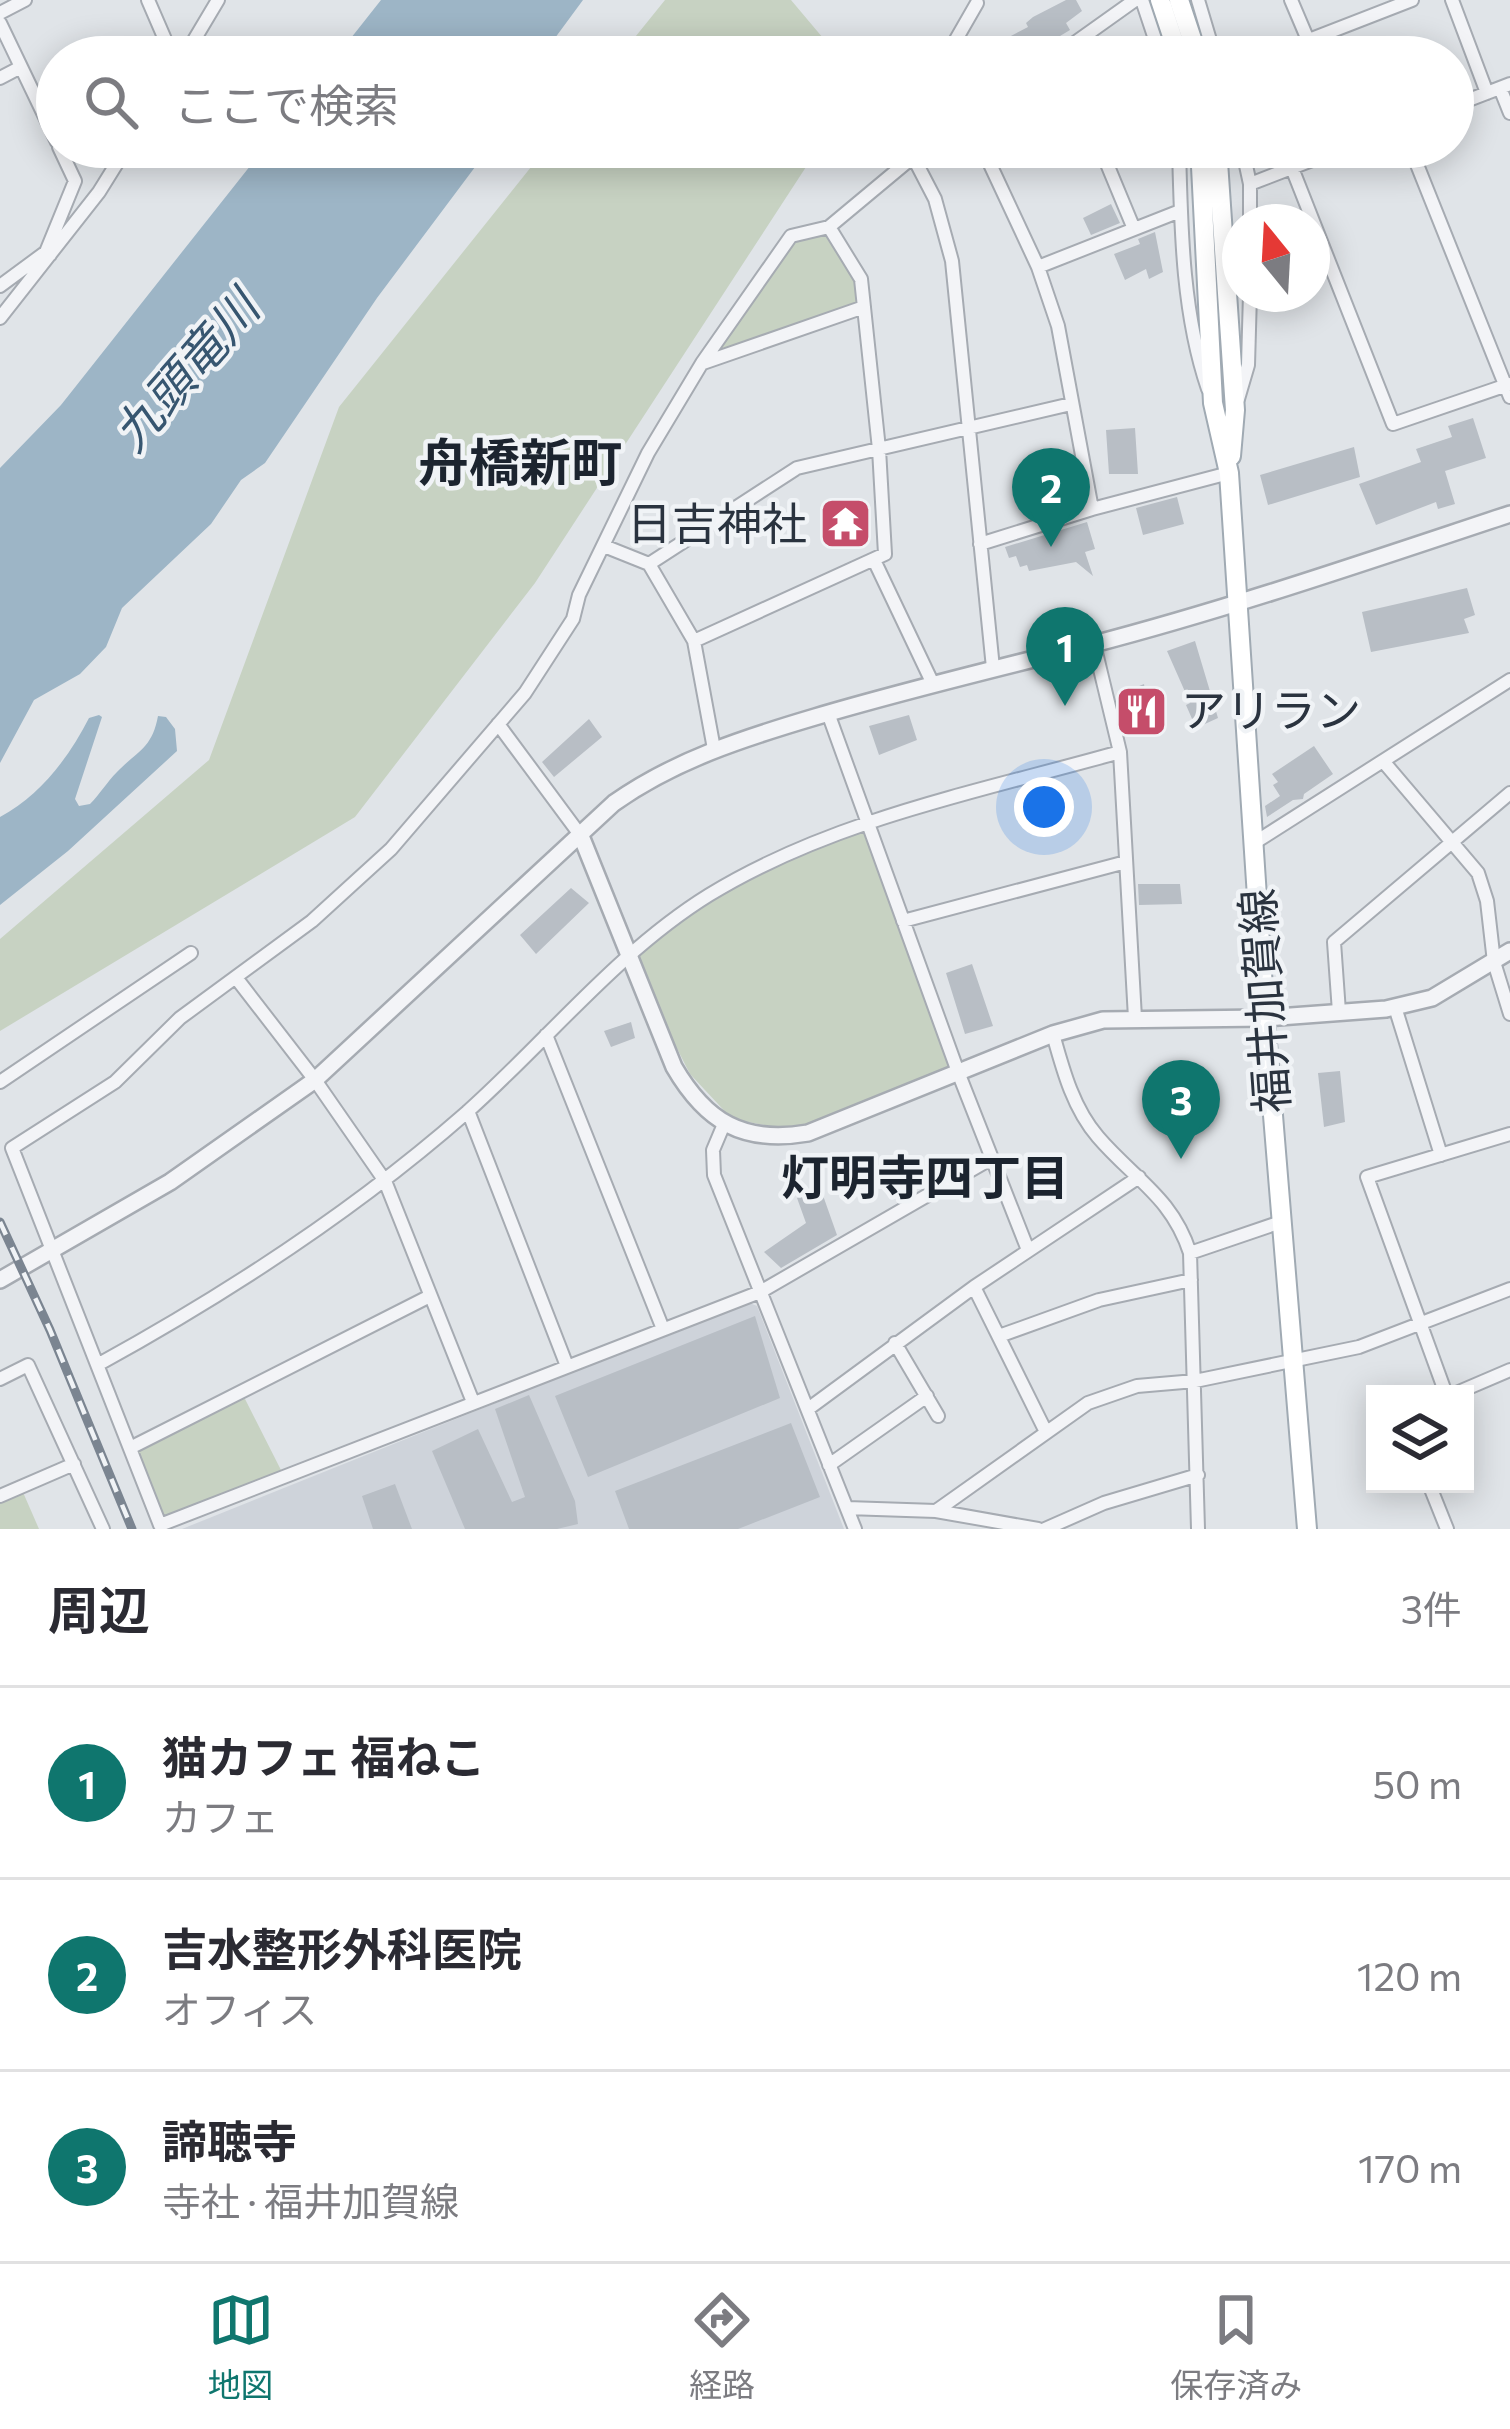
<!DOCTYPE html>
<html lang="ja">
<meta charset="utf-8">
<style>
:root{--surface:#fff;--page:#f2f2f3;--text:#2b2b33;--muted:#7c7c81;--line:#e1e1e2;--accent:#0f766e}
body{margin:0;font-family:Commissioner,"Noto Sans JP",sans-serif;background:var(--page);color:var(--text)}
.controls{position:absolute;right:36px;bottom:36px;display:grid;overflow:hidden;border-radius:0px;box-shadow:0 6px 30px #0003}
.controls button{width:108px;height:108px;display:grid;place-items:center;padding:0;border:0;border-bottom:3px solid var(--line);background:var(--surface);color:var(--text);font:60px sans-serif}
.compass{position:absolute;left:1222px;top:204px;width:108px;height:108px;border-radius:50%;background:var(--surface);box-shadow:0 6px 30px #0003;rotate:342deg}
.you{position:absolute;left:1044px;top:807px;width:42px;height:42px;margin:-30px;border:9px solid #fff;border-radius:50%;background:#1a73e8;box-shadow:0 0 0 18px #1a73e833}
.badge{display:grid;place-items:center;width:78px;height:78px;border-radius:50%;background:var(--accent);color:#fff;font-size:39px;font-weight:700}
.pin{position:absolute;translate:-50% -99px;filter:drop-shadow(0 3px 6px #0008)}
.pin::after{content:'';position:absolute;top:63px;width:42px;height:36px;background:inherit;clip-path:polygon(0 0,100% 0,50% 100%)}
.list{margin:0;padding:0;list-style:none}
h2{display:flex;justify-content:space-between;align-items:center;height:156px;margin:0;padding:0 48px;font-size:51px}
h2 small{font-size:39px;font-weight:400;color:var(--muted)}
.list li{display:grid;grid-template-columns:78px 1fr auto;gap:36px;align-items:center;box-sizing:border-box;height:192px;padding:0 48px;border-top:3px solid var(--line)}
.list b{display:block;font-size:45px;white-space:nowrap}
.list p{margin:0;font-size:39px;white-space:nowrap;color:var(--muted)}
.list em{font-size:39px;font-style:normal;color:var(--muted)}
.icon{flex:none;width:66px;height:66px;fill:none;stroke:currentColor;stroke-width:2;stroke-linecap:round;stroke-linejoin:round}
.map{position:relative;flex:none;width:1510px;height:1529px;overflow:hidden}
.search{position:absolute;background:var(--surface);box-shadow:0 6px 30px #0003;left:36px;right:36px;top:36px;height:132px;display:flex;align-items:center;gap:30px;box-sizing:border-box;padding:0 42px;border-radius:66px;color:var(--muted);font-size:45px}
.sheet{height:732px;background:var(--surface)}
nav{display:flex;justify-content:space-around;align-items:center;box-sizing:border-box;height:168px;border-top:3px solid var(--line);background:var(--surface);font-size:33px;color:var(--muted)}
nav a{display:grid;justify-items:center;gap:6px}
nav .on{color:var(--accent)}
.map>svg:first-child{display:block}
</style>
<div class="map">
<svg width="1510" height="1529" viewBox="0 0 1510 1529">
<rect width="100%" height="100%" fill="#e0e4e8"/>
<!-- built -->
<path fill="#ced3da" d="M747,1302L757,1306L844,1529H182Z"/>
<!-- green -->
<path fill="#c7d2c2" d="M665,0H791L839,57H619Z
M547,147H819L535,583L355,817L0,1031V939L209,760L339,407Z
M829,227L861,279L864,307L707,356L793,239Z
M868,824L956,1067L808,1133L732,1119L690,1074L630,956L706,897Z
M244,1397L284,1476L160,1525L133,1450Z
M22,1490L39,1529H0V1497Z"/>
<!-- water -->
<path fill="#9db5c6" d="M381,0H583L541,57H336Z
M265,147H490L377,298L265,463L241,480L211,524L122,608L106,647L80,674L34,700L0,763V468L61,405Z
M99,715L102,717L75,799L79,806L90,804C100,794 107,782 117,772C137,751 152,749 158,716L166,717L175,729L177,751L68,851L0,905V817C40,796 69,757 89,718Z"/>
<!-- building -->
<path fill="#b8bec5" d="M1066,0H1076L1082,11L1066,23L1070,30L1035,51L1037,54L971,57L1028,27L1026,23L1033,17Z
M1111,204L1120,223L1091,235L1083,218Z
M1155,232L1163,272L1149,279L1146,269L1125,280L1114,254L1140,244L1138,239Z
M1473,418L1486,458L1445,471L1455,504L1438,509L1436,502L1376,525L1359,484L1421,462L1416,449L1452,437L1448,426Z
M1135,428L1138,474H1109L1106,430Z
M1354,447L1360,477L1268,505L1260,475Z
M1177,497L1184,524L1143,535L1136,508Z
M1087,522L1095,549L1085,552L1093,576L1076,562L1029,571L1027,565L1020,567L1016,556L1009,558L1005,547Z
M1467,588L1475,615L1464,619L1469,633L1371,652L1362,612Z
M1195,641L1218,718L1196,728L1186,705L1190,703L1167,651Z
M1144,684L1148,712L1130,720L1120,694Z
M909,715L917,740L879,755L869,726Z
M589,719L602,737L554,777L542,762Z
M1314,746L1333,774L1304,794L1303,799L1293,800L1267,817L1265,806L1280,796L1273,785L1278,782L1272,774Z
M1138,884H1180L1182,904L1139,905Z
M571,888L589,903L536,954L520,935Z
M972,964L993,1026L965,1034L946,973Z
M631,1022L635,1038L611,1047L604,1031Z
M1340,1071L1345,1122L1324,1127L1318,1073Z
M820,1187L837,1235L781,1268L764,1252L806,1223L797,1198Z
M755,1316L780,1398L588,1477L555,1396Z
M529,1395L575,1501L578,1524L557,1529H465L432,1451L478,1429L512,1502L525,1497L495,1409Z
M791,1423L820,1497L738,1529H629L615,1491Z
M395,1484L412,1529H373L362,1496Z"/>
<g fill="none" stroke-linecap="round" stroke-linejoin="round">
<defs>
<path id="minor" d="M148,0L167,44L161,57
M1142,0L1161,57
M1198,0L1215,57
M1291,0L1308,40
M1452,0L1487,93
M0,13L25,0
M0,23L57,142
M184,57L218,0
M946,57L977,3
M1055,57L1135,0
M1265,57L1412,0
M0,78L21,67
M1500,88L1510,113
M1453,106L1510,84
M908,147L935,199L952,261L993,668
M925,147L829,227L791,236L702,363L648,453L579,595L573,619L525,693L391,849L312,921L180,1018L115,1082L12,1148L160,1525L760,1292L992,1158
M982,147L1038,267L1058,326L1092,509
M1100,147L1134,229
M1179,147C1181,227 1182,313 1208,389
M1242,147L1250,184V222
M1410,147L1510,397
M1292,168L1393,424L1510,384
M1250,184L1346,147
M46,252L75,181L59,147
M1038,267L1180,211
M0,286L46,252L50,255
M0,318L99,192L127,147
M703,363L864,307
M1238,399L1248,365L1250,294
M980,544L1092,509L1229,473
M604,546L649,564L694,641L714,749
M874,560L932,682
M649,564L797,468L1071,404
M694,641L885,554L879,449L861,279L829,227
M1094,644L1120,752L1135,1018
M828,713L958,1072L1028,1250
M498,724L581,836
M1383,761L1478,873L1487,901L1494,962L1510,1014
M1254,843L1510,680
M903,921L1126,862
M237,979L315,1080L385,1181L473,1402
M1395,1007L1441,1155
M1339,1012L1334,942L1510,793
M1053,1034C1063,1070 1073,1108 1098,1137C1134,1179 1172,1197 1190,1253L1198,1529
M546,1035L663,1329
M0,1082L191,953
M468,1111L567,1366
M724,1124L713,1150L714,1175L855,1529
M1190,1253L1281,1222
M974,1287L1046,1432
M999,1336L1099,1300L1191,1280
M895,1343L938,1416
M99,1364C230,1292 353,1212 466,1113C547,1041 617,952 709,895C833,819 982,791 1120,752
M0,1379L28,1365L103,1529
M1446,1394L1367,1177L1510,1134
M1454,1394L1510,1370
M808,1409L974,1287L1139,1177
M132,1447L430,1296
M829,1465L927,1396
M1429,1484L1447,1529
M0,1496L74,1464
M847,1508L936,1511L1038,1529
M936,1511L1088,1403L1137,1386L1195,1381L1359,1347L1510,1289
M1045,1529L1104,1503L1198,1475"/>
<path id="tertiary" d="M581,836L674,1067C706,1122 743,1144 808,1133L1053,1034L1103,1020L1265,1018L1386,1009L1432,998L1510,951
M0,1280L170,1182L315,1080L614,803C675,760 744,738 815,717C906,690 998,668 1090,645C1232,608 1371,560 1510,514"/>
<path id="primary" d="M1160,0L1179,57
M1179,0L1198,57
M1200,147L1213,403L1229,473L1265,1018L1307,1529
M1217,147L1235,410L1231,456"/>
</defs>
<!-- minor casing -->
<use href="#minor" stroke="#a6abb2" stroke-width="16"/>
<!-- tertiary casing -->
<use href="#tertiary" stroke="#a6abb2" stroke-width="20"/>
<!-- primary casing -->
<use href="#primary" stroke="#a0aab3" stroke-width="22"/>
<!-- minor -->
<use href="#minor" stroke="#f3f4f7" stroke-width="12"/>
<!-- tertiary -->
<use href="#tertiary" stroke="#f3f4f7" stroke-width="15"/>
<!-- primary -->
<use href="#primary" stroke="#fff" stroke-width="18"/>
<defs>
<path id="rail" d="M0,1222L50,1330L132,1529"/>
</defs>
<!-- rail casing -->
<use href="#rail" stroke="#7b8591" stroke-width="9"/>
<!-- rail -->
<use href="#rail" stroke="#f0f3f6" stroke-width="4.5" stroke-dasharray="14" stroke-linecap="butt"/>
</g>
<!-- icons -->
<defs>
<symbol id="temple-square" viewBox="-11 -11 22 22"><rect x="-9" y="-9" width="18" height="18" rx="4" fill="#c54d6a" stroke="#f0f3f6"/><path d="M0-6L5-2H3V0L6.5 2.5H4V6H1.5V3h-3V6H-4V2.5H-6.5L-3 0V-2H-5Z" fill="#fff"/></symbol>
<symbol id="restaurant-square" viewBox="-11 -11 22 22"><rect x="-9" y="-9" width="18" height="18" rx="4" fill="#c54d6a" stroke="#f0f3f6"/><path d="M-5-6h1v4h1v-4h1v4h1v-4h1v5L-1.5 .5V6h-2V.5L-5-1ZM5-6V6H3V1.5H1.5Q1.5-4 5-6Z" fill="#fff"/></symbol>
</defs>
<g fill-rule="evenodd">
<use href="#temple-square" x="816" y="494" width="59" height="59"/>
<use href="#restaurant-square" x="1112" y="682" width="59" height="59"/>
</g>
<g text-anchor="middle" stroke-width="9" stroke-linejoin="round" paint-order="stroke">
<!-- poi labels -->
<g font-size="45" fill="#2a333f" stroke="#f0f3f6" text-anchor="end">
<text x="807" y="540">日吉神社</text>
<text x="1181" y="727" text-anchor="start">アリラン</text>
</g>
<!-- street labels -->
<g font-size="45" fill="#2a333f" stroke="#f0f3f6">
<text transform="translate(1265 1001) rotate(-94)" y="16">福井加賀線</text>
</g>
<!-- water labels -->
<g font-size="48" font-style="italic" fill="#375670" stroke="#f0f3f6">
<text transform="translate(186 371) rotate(-49)" y="17">九頭竜川</text>
</g>
<!-- neighbourhood labels -->
<g font-size="48" font-weight="bold" fill="#1c242f" stroke="#f0f3f6">
<text x="925" y="1195">灯明寺四丁目</text>
</g>
<!-- quarter labels -->
<g font-size="51" font-weight="bold" fill="#1c242f" stroke="#f0f3f6">
<text x="520" y="481">舟橋新町</text>
</g>
</g>
</svg>
<div class="controls">
<button><svg class="icon" aria-label="layers" viewBox="0 0 24 24"><path d="M12 4l9 5-9 5-9-5zM3 14l9 5 9-5"/></svg></button>
</div>
<svg class="compass" viewBox="-18 -18 36 36"><path d="M0-13l5 13h-10z" fill="#e53935"/><path d="M0 13l5-13h-10z" fill="#7c7c81"/></svg>
<div class="you"></div>
<div class="pin badge" style="left:1065px;top:706px">1</div>
<div class="pin badge" style="left:1051px;top:547px">2</div>
<div class="pin badge" style="left:1181px;top:1159px">3</div>
<div class="search"><svg class="icon" aria-label="search" viewBox="0 0 24 24"><circle cx="10" cy="10" r="6"/><path d="M15 15l6 6"/></svg>ここで検索</div>
</div>
<section class="sheet">
<h2>周辺<small>3件</small></h2>
<ul class="list">
<li><span class="badge">1</span><div><b>猫カフェ 福ねこ</b><p>カフェ</p></div><em>50 m</em></li>
<li><span class="badge">2</span><div><b>吉水整形外科医院</b><p>オフィス</p></div><em>120 m</em></li>
<li><span class="badge">3</span><div><b>諦聴寺</b><p>寺社 · 福井加賀線</p></div><em>170 m</em></li>
</ul>
</section>
<nav>
<a class="on"><svg class="icon" aria-label="map" viewBox="0 0 24 24"><path d="M3 6l6-2 6 2 6-2v14l-6 2-6-2-6 2zM9 4v14M15 6v14"/></svg>地図</a>
<a><svg class="icon" aria-label="directions" viewBox="0 0 24 24"><path d="M12 3l9 9-9 9-9-9zM9 14v-3h6M13 9l2 2-2 2"/></svg>経路</a>
<a><svg class="icon" aria-label="saved" viewBox="0 0 24 24"><path d="M7 4h10v16l-5-4-5 4z"/></svg>保存済み</a>
</nav>
